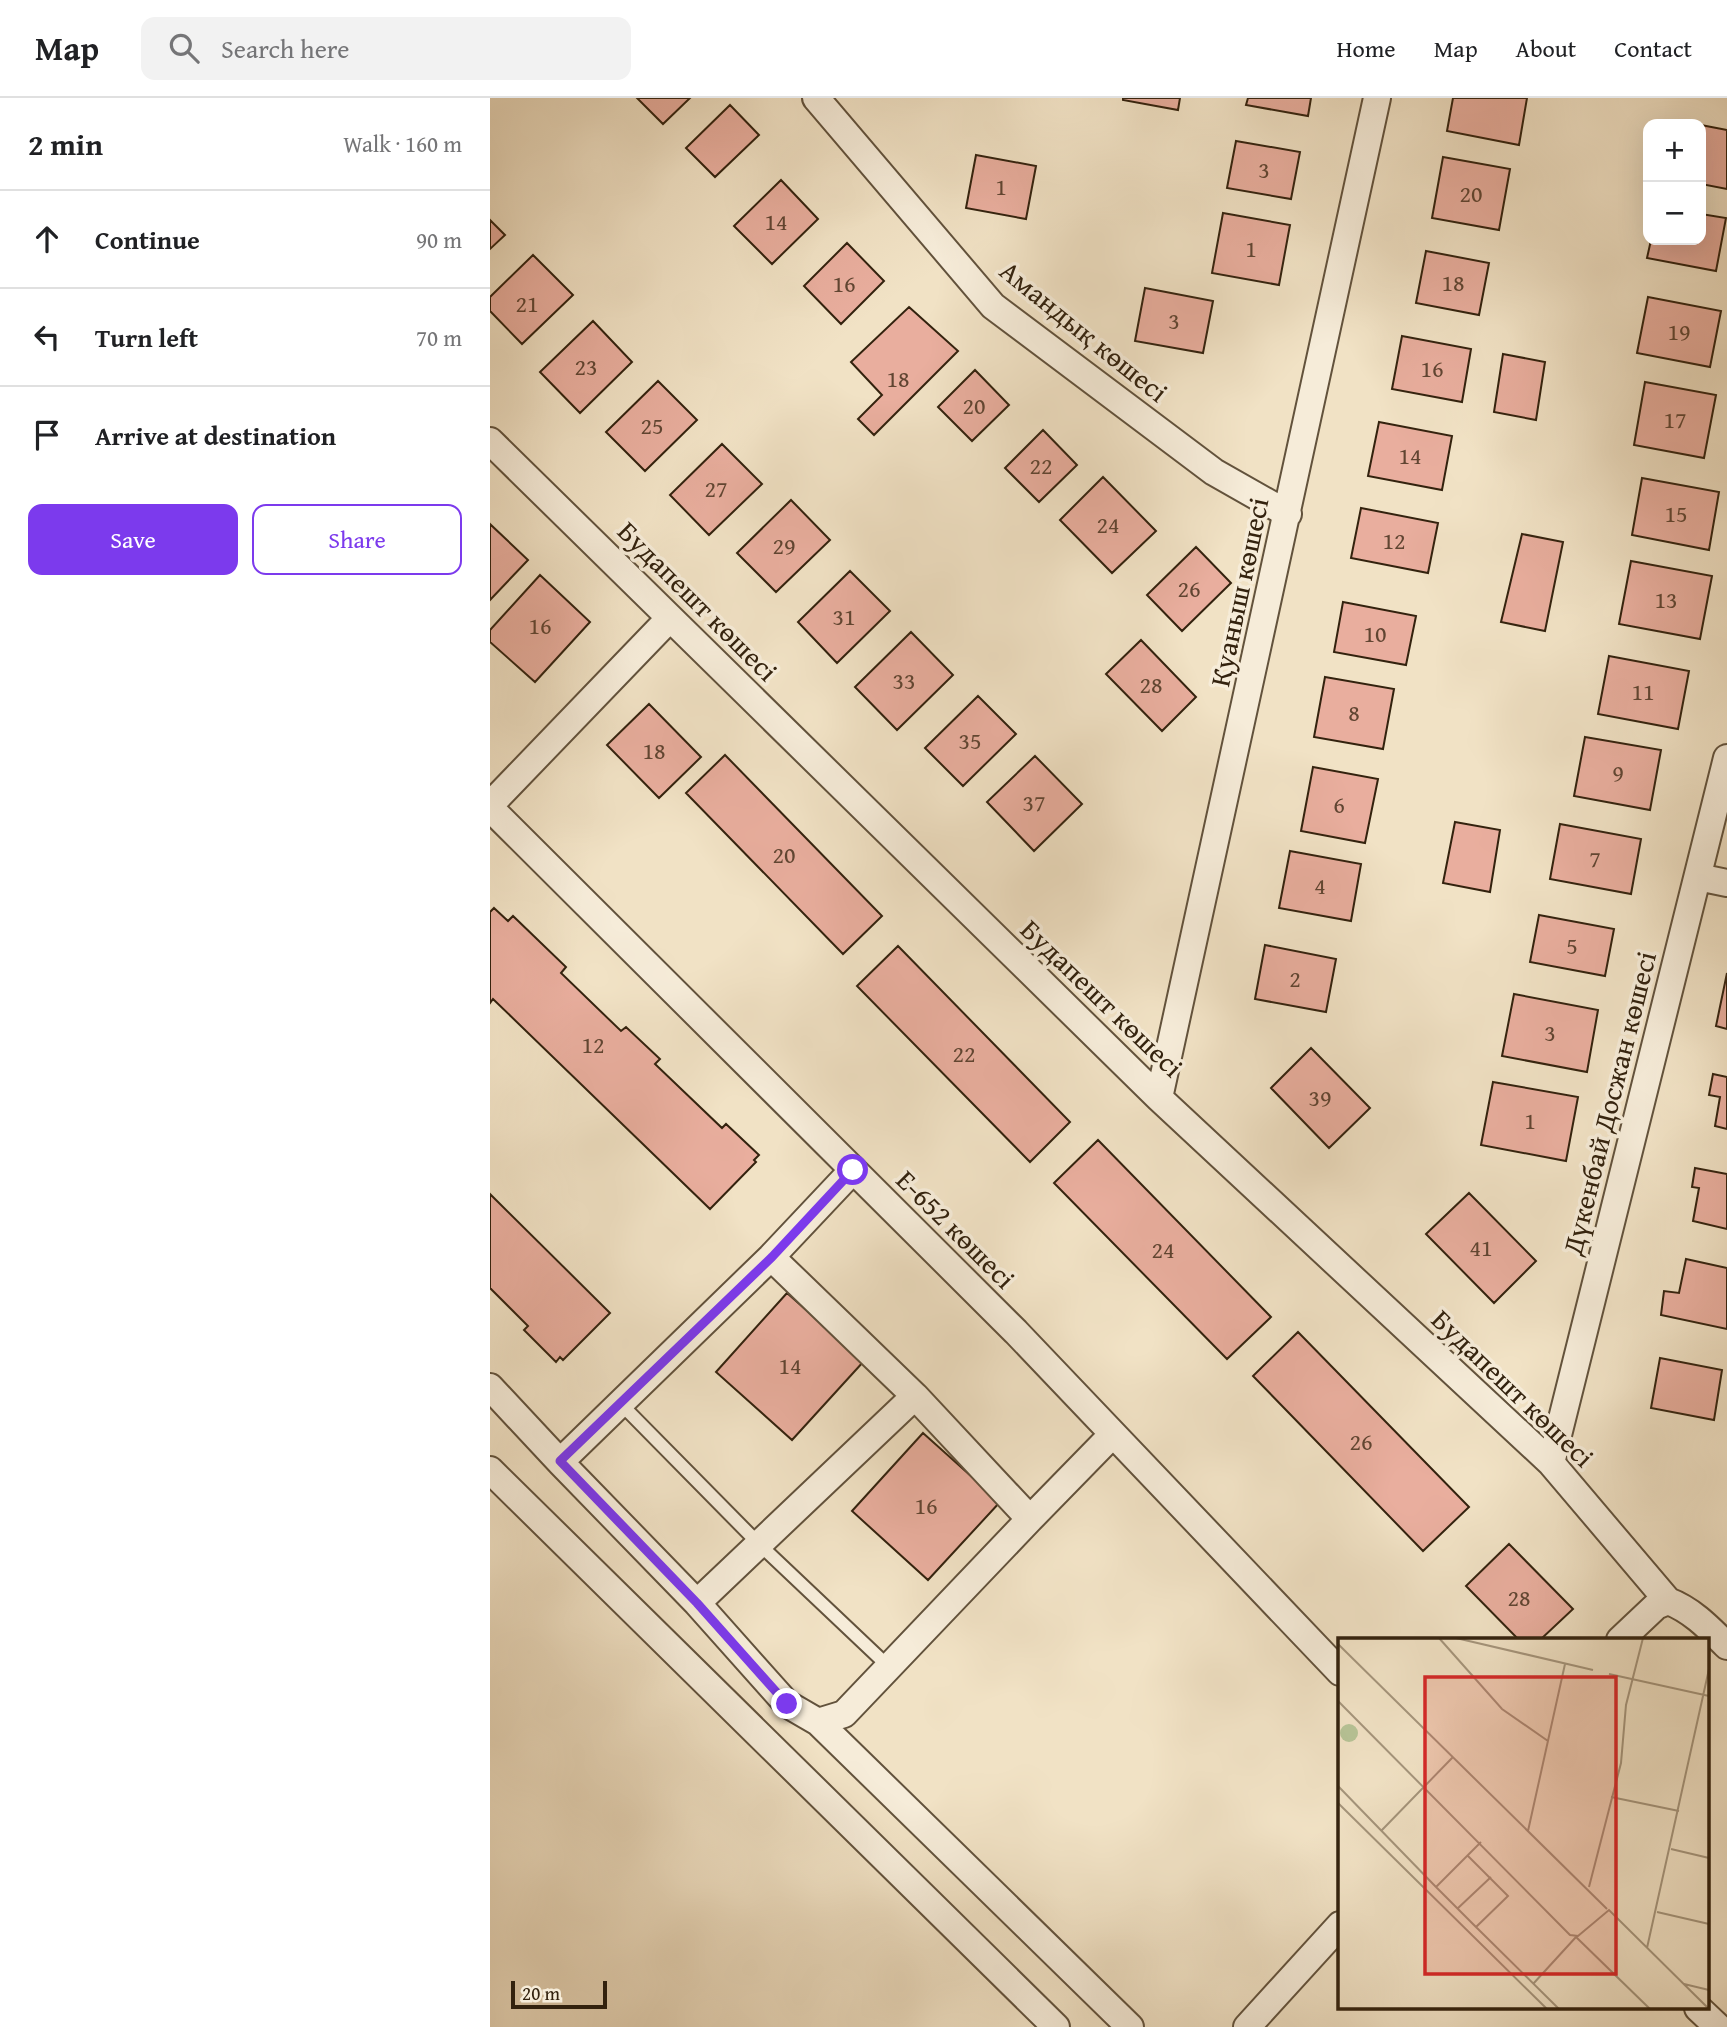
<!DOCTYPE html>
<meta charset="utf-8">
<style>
:root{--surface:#fff;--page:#f2f2f2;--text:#202124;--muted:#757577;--line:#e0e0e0;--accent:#7c3aed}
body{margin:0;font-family:"Gentium Book Plus",serif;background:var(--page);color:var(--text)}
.controls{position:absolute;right:21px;top:21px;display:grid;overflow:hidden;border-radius:14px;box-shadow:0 7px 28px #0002}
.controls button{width:63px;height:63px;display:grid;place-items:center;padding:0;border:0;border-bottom:2px solid var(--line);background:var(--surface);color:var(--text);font:35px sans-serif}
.scale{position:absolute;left:21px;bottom:18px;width:96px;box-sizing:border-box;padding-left:7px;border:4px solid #33220e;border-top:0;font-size:19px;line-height:24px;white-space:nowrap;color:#33220e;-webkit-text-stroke:5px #f6ecd9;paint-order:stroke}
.stop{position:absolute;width:21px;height:21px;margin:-16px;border:5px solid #7c3aed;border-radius:50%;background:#fff}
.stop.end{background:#7c3aed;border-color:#fff;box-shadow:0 2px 7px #0008}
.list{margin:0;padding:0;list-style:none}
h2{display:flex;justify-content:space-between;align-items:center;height:91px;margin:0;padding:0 28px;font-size:30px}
h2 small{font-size:23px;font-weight:400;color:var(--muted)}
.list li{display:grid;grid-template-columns:46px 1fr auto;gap:21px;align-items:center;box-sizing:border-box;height:98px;padding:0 28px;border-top:2px solid var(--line)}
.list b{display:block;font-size:26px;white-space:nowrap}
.list em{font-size:23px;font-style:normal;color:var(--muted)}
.actions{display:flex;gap:14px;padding:21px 28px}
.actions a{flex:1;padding:16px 0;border:2px solid var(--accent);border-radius:14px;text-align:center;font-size:24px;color:var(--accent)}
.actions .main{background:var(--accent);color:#fff}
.icon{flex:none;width:38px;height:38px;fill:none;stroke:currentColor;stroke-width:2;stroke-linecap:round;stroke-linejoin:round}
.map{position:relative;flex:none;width:1237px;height:1929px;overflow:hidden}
header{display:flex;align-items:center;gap:42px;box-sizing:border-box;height:98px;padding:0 35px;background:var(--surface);border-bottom:2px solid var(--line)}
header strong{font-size:33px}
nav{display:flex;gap:38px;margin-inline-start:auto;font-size:24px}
.search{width:490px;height:63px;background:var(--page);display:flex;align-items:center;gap:18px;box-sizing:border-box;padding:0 24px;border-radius:14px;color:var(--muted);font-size:26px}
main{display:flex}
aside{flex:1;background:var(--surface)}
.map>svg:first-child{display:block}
</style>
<header>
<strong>Map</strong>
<div class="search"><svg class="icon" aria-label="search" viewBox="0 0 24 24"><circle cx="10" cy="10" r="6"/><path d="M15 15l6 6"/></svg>Search here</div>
<nav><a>Home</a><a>Map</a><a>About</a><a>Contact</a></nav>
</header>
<main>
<aside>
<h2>2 min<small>Walk · 160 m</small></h2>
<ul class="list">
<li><svg class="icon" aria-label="ahead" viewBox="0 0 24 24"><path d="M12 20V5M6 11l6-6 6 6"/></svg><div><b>Continue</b></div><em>90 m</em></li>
<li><svg class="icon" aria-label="left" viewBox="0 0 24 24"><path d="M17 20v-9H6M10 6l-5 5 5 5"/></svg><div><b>Turn left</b></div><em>70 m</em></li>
<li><svg class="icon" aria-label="arrive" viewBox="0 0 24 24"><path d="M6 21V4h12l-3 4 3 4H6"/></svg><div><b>Arrive at destination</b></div></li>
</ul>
<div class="actions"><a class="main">Save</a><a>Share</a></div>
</aside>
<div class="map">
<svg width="1237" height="1929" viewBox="0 0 1237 1929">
<rect width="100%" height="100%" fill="#f1e2c5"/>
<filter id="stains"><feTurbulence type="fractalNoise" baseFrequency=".00286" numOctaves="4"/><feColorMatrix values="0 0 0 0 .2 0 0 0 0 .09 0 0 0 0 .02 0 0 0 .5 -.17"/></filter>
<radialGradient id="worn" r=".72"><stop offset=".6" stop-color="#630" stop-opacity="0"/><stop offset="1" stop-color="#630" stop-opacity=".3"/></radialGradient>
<!-- building -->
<path fill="#e9ae9e" stroke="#33220e" stroke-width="2" d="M147,0H200L173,26Z
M633,0H690L688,12L633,2Z
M758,0H821L818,18L756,7Z
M963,0H1037L1029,47L957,33Z
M240,7L269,37L225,79L196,50Z
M1211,27L1237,32V91L1211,86Z
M746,43L810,54L801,101L737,90Z
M486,57L546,68L536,121L476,110Z
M953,59L1020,71L1009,132L942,120Z
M291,82L328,121L282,166L244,128Z
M733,115L800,127L789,187L722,175Z
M1211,116L1236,120L1226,173L1157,160L1161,142H1211Z
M0,122L15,137L0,151Z
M357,145L394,183L351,226L314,188Z
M936,153L999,165L989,217L926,205Z
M43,157L83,197L32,246L0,213V199Z
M655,190L723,203L713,255L645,243Z
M1158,199L1231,213L1220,269L1147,255Z
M419,209L468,253L384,337L368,321L392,297L361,264Z
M103,223L142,264L90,315L50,274Z
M912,238L981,251L972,304L902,291Z
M1013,256L1055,264L1046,322L1004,314Z
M485,272L519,307L482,343L448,309Z
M168,283L207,322L155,373L116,334Z
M1155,284L1226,297L1214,360L1144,347Z
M889,324L962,338L952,392L878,378Z
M553,332L587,367L549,404L515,370Z
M232,346L272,386L219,437L180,397Z
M613,379L666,433L622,475L570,422Z
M1152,380L1229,394L1219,452L1142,437Z
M301,402L340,442L286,494L247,455Z
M871,410L948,425L938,475L861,460Z
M0,426L38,462L0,502Z
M1032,436L1073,444L1055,533L1011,524Z
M706,449L741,485L692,533L657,497Z
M1141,463L1222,478L1210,541L1129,526Z
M360,473L400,513L347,565L308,524Z
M50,477L100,524L45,584L0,544V532Z
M853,504L926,518L916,567L844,554Z
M421,534L463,577L407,632L365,589Z
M651,542L706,599L672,633L616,576Z
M1119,558L1199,573L1188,631L1108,616Z
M835,579L904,591L893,651L824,639Z
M488,598L526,636L473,688L435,650Z
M159,606L211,659L169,700L117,647Z
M1095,639L1171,652L1160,712L1084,698Z
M235,657L392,818L353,856L196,695Z
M545,658L592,706L544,753L497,704Z
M823,669L888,681L875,745L811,733Z
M965,724L1010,732L1000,794L953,785Z
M1070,726L1151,741L1141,796L1060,781Z
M800,753L871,766L861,823L789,810Z
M4,810L18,823L23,818L76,869L71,875L131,933L136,929L170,961L165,966L232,1030L236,1026L269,1057L264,1062L266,1064L220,1111L3,901L0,905V814Z
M1049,817L1124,831L1115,878L1040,864Z
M775,847L846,861L836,914L765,901Z
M408,848L580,1024L540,1064L367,888Z
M1237,875V931L1226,928Z
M1024,896L1108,912L1097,974L1012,958Z
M821,950L880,1010L839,1050L781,990Z
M1223,976L1237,979V1031L1225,1028L1230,999L1219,997Z
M1003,984L1088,999L1076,1063L991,1047Z
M608,1042L781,1219L737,1261L564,1085Z
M1205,1070L1237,1076V1131L1203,1123L1209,1090L1202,1089Z
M979,1095L1046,1163L1004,1205L936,1136Z
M0,1096L120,1215L73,1262L70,1259L66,1264L34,1232L38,1228L0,1190Z
M1196,1161L1237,1170V1231L1171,1217L1174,1193L1189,1195Z
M297,1195L374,1263L302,1342L226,1274Z
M808,1234L979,1409L933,1453L763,1278Z
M1170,1260L1232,1272L1224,1322L1161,1310Z
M433,1335L510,1404L438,1482L362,1413Z
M1019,1446L1083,1511L1050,1542H1029L976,1488Z"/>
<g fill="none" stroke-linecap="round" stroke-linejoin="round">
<defs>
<path id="service" d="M130,1305L269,1446L399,1569"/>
<path id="minor" d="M326,0L503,208L724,374L798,416
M0,343L669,1000L1061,1365L1178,1503
M0,707L180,520
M0,710L526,1234L850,1574
M1208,779L1237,785
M669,1000L887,0
M281,1159L425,1298L540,1421L354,1616L328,1624L297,1606L207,1505L70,1364L281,1159L363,1072
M0,1289L70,1364
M1061,1365L1237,660
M0,1372L566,1929
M540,1421L623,1336
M207,1505L425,1298
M1130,1542L1166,1508L1178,1503C1202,1512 1219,1530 1237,1548
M328,1624L640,1929
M1208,1910L1228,1929
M757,1929L850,1827"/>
</defs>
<!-- service casing -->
<use href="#service" stroke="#62523c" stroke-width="16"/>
<!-- minor casing -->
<use href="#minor" stroke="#62523c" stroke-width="30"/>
<!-- service -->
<use href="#service" stroke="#f6ecd9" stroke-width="12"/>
<!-- minor -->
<use href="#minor" stroke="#f6ecd9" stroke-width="26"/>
</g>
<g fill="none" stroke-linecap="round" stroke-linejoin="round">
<!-- route -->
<path stroke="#7c3aed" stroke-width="9" d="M297,1606L207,1505L70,1363L282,1159L363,1072"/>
</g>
<g text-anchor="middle" stroke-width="7" stroke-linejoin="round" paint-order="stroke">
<!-- number labels -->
<g font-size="24" fill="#604532">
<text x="774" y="80">3</text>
<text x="511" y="97">1</text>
<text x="981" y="104">20</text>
<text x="286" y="132">14</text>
<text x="761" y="159">1</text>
<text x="963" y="193">18</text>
<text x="354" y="194">16</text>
<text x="37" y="214">21</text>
<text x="684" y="231">3</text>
<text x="1189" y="242">19</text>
<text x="96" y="277">23</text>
<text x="942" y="279">16</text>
<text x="408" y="289">18</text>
<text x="484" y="316">20</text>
<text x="1185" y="330">17</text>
<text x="162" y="336">25</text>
<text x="920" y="366">14</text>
<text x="551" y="376">22</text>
<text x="226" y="399">27</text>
<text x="1186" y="424">15</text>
<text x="618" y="435">24</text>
<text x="904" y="451">12</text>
<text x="294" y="456">29</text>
<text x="699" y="499">26</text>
<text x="1176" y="510">13</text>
<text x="354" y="527">31</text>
<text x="50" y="536">16</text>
<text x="885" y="544">10</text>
<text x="414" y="591">33</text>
<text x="661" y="595">28</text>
<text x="1153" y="602">11</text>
<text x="864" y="623">8</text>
<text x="480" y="651">35</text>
<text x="164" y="661">18</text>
<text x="1128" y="683">9</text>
<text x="544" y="713">37</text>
<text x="849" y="715">6</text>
<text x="294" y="765">20</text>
<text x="1105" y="769">7</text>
<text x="830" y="796">4</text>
<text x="1082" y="856">5</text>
<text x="805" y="889">2</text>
<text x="1060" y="943">3</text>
<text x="103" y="955">12</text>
<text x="474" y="964">22</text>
<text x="830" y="1008">39</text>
<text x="1040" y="1031">1</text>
<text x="991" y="1158">41</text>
<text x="673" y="1160">24</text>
<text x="300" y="1276">14</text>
<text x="871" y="1352">26</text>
<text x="436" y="1416">16</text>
<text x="1029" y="1508">28</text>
</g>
<!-- street labels -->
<g font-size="28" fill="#33220e" stroke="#f6ecd9">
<text transform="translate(594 233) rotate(39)" y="10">Амандық көшесі</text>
<text transform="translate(749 494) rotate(-78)" y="10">Қуаныш көшесі</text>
<text transform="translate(208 503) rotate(45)" y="10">Будапешт көшесі</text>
<text transform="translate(612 900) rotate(44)" y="10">Будапешт көшесі</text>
<text transform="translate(1119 1005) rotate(-76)" y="10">Дүкенбай Досжан көшесі</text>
<text transform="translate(466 1131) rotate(45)" y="10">Е-652 көшесі</text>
<text transform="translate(1023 1290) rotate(44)" y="10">Будапешт көшесі</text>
</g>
</g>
<!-- overview -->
<g transform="translate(848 1540)">
<rect width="371" height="371" fill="#f1e2c5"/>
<path d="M2 95a9 9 0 1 1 18 0a9 9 0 1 1-18 0Z" fill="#b7c497"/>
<path fill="none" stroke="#a5957c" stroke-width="2" d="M101,0L164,71L210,103M118,0L255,32M0,6L269,271M271,36L371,58M0,63L232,297L240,298L271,272L371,371M0,148L98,249M273,159L341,173M0,165L209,371M44,192L115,119M190,193L227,26M333,211L371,220M130,218L170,258L138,289L98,249L143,204M251,249L283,125L288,67L305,0M119,271L153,239M319,274L371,286M138,289L221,371M309,310L371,31M195,346L238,299L312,371M346,346L371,352"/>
<path fill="#d62828" fill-opacity="0.15" stroke="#d62828" stroke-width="3.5" d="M87,39H278V336H87Z"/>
<rect width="371" height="371" fill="none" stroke="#33220e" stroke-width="3.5"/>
</g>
<rect width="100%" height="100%" filter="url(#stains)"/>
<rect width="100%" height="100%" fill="url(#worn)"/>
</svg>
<div class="controls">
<button>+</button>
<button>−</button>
</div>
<div class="scale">20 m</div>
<div class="stop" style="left:363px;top:1072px"></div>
<div class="stop end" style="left:297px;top:1606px"></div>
</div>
</main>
